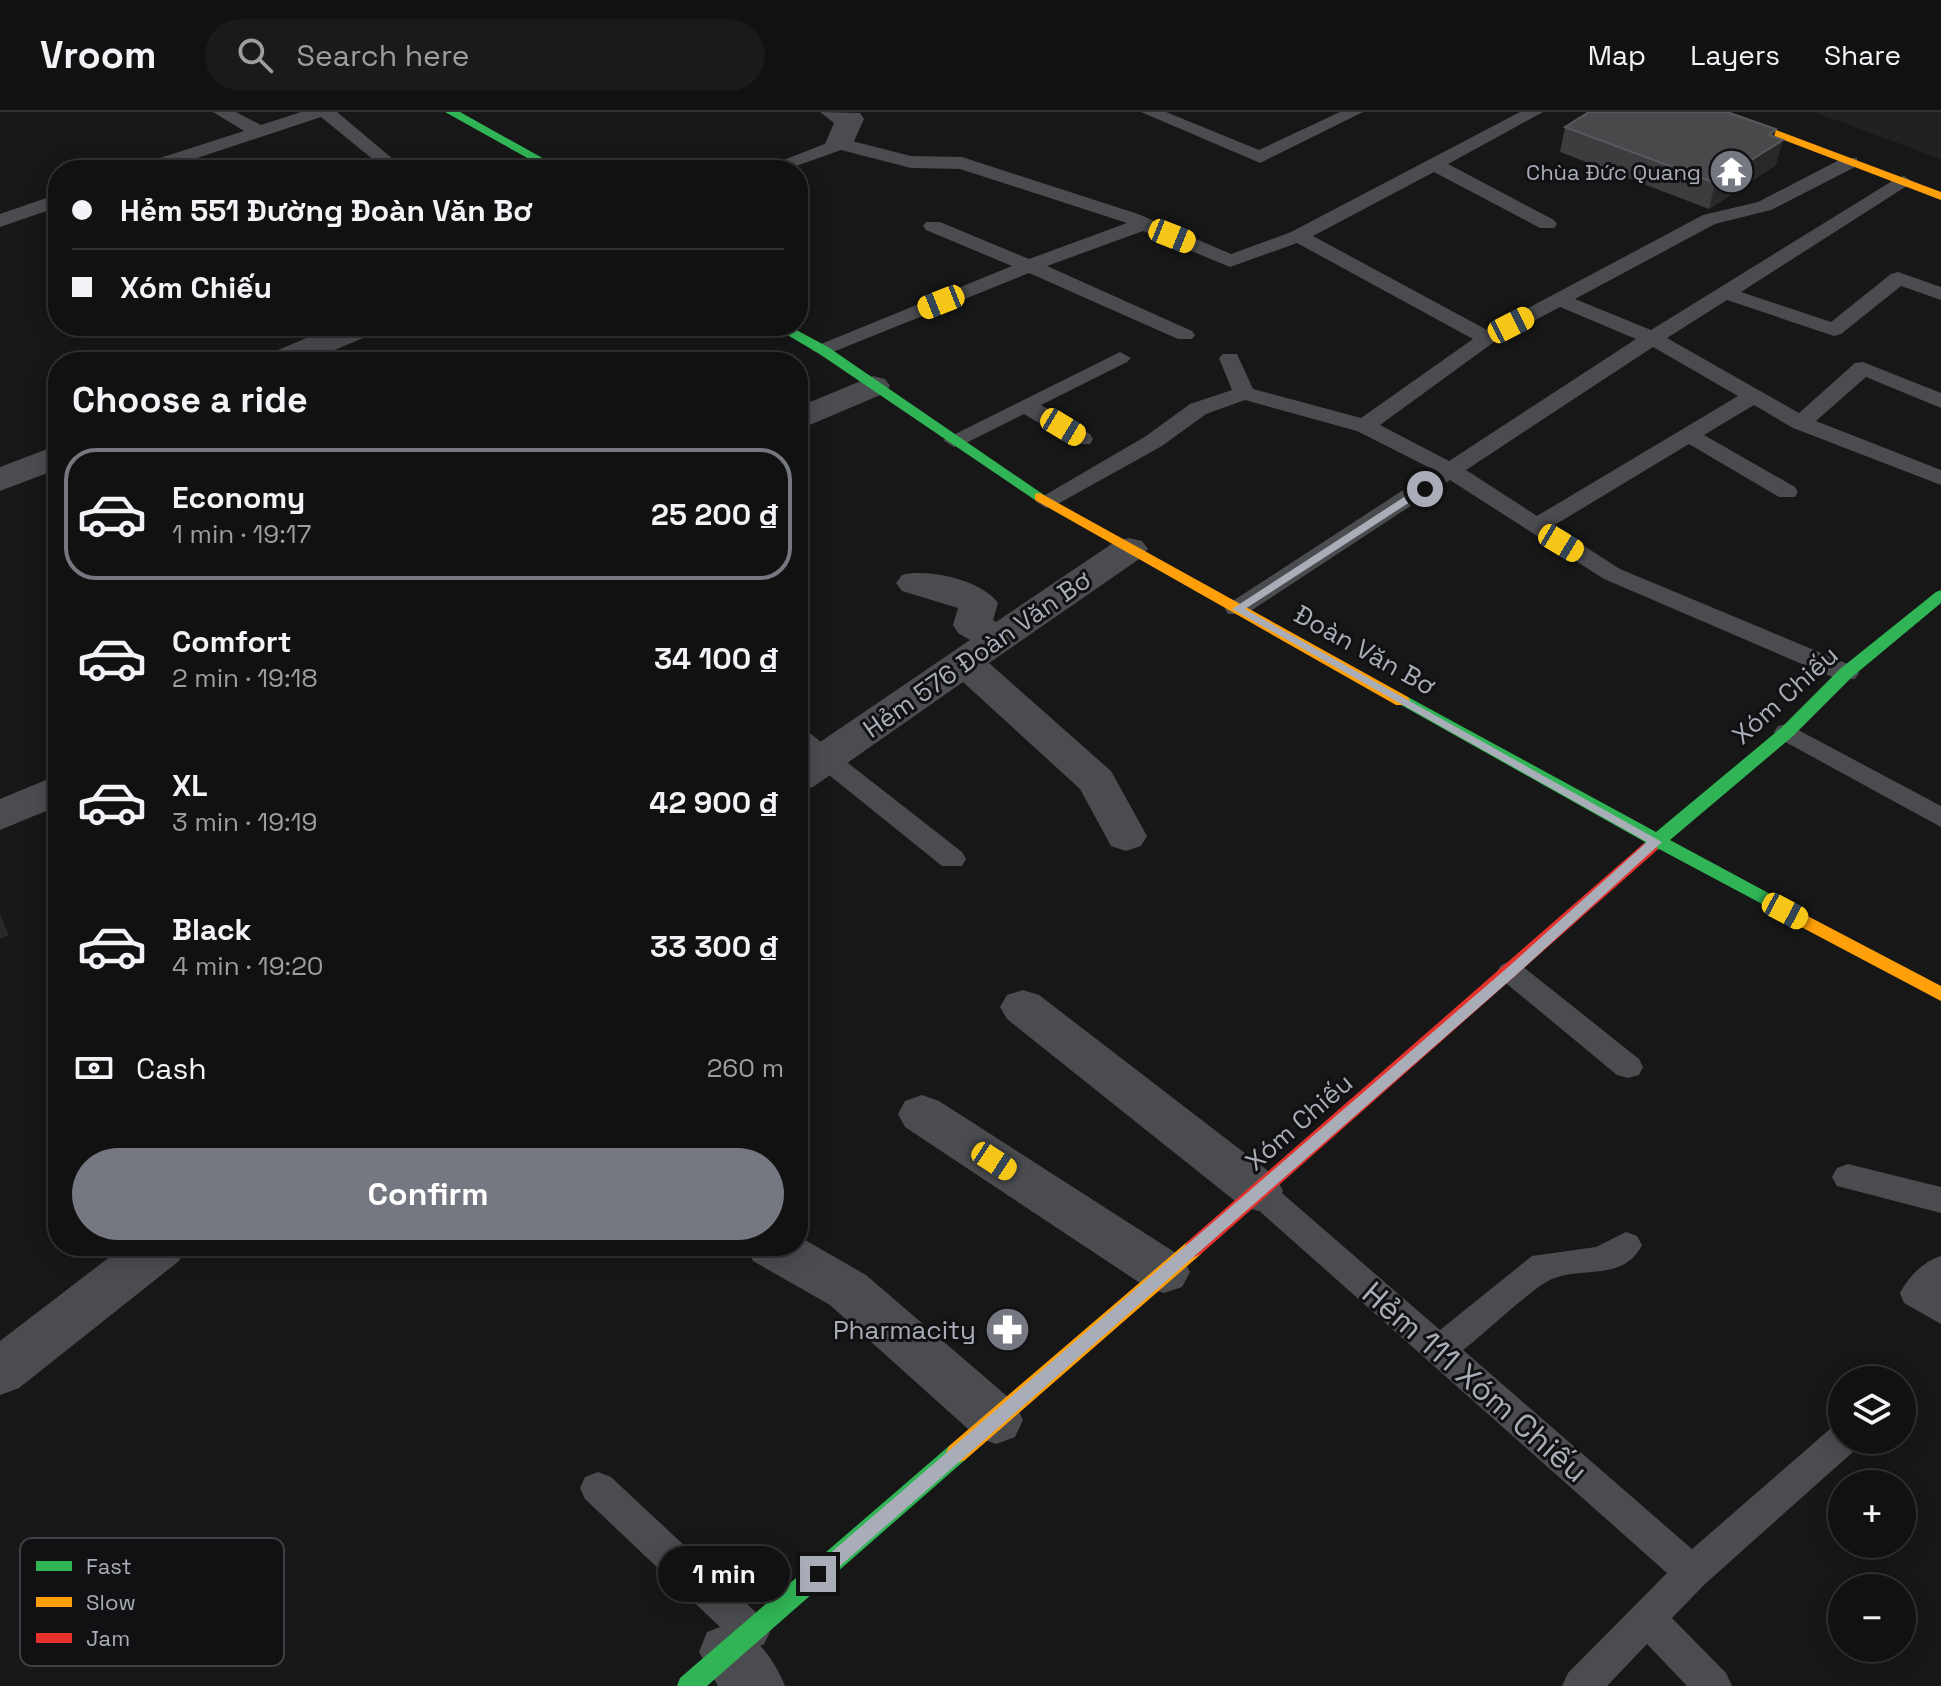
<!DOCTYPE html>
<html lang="en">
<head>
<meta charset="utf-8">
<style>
  body { margin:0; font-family:"Space Grotesk",sans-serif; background:#1a1a1a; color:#f1f3f6; height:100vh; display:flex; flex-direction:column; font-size:30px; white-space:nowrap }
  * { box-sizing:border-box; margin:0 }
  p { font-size:26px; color:#9c9d9f }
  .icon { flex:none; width:44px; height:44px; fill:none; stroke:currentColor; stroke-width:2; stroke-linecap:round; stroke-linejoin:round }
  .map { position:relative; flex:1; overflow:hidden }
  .sheet { position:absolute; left:48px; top:240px; width:760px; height:904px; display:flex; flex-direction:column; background:#111; border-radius:32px; box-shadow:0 4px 20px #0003,0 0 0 2px #303131 }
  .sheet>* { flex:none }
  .guide { position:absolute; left:48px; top:48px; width:760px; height:176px; border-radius:32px; box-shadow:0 4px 20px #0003,0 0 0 2px #303131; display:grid; align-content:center; height:176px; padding:0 24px; background:#111 }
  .fabs { position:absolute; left:1828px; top:1254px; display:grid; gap:16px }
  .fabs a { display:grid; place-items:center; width:88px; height:88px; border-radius:50%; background:#111; box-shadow:0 4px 20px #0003,0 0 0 2px #303131; font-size:40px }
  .end { position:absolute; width:36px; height:36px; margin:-18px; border:10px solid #a8adb8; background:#111; box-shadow:0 0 0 4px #111 }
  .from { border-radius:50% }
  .bubble { position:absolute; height:56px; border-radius:28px; background:#111; box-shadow:0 4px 20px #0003,0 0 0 2px #303131; font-size:26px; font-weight:700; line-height:56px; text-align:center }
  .car { position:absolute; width:24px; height:48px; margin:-24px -12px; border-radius:10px; box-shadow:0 0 6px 2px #0007; background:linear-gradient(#f5c518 24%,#345 0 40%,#f5c518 0 76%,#345 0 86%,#f5c518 0) }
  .guide b { display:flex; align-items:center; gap:28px; height:76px; font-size:30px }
  .guide b+b { border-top:2px solid #303131 }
  .guide i { width:20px; height:20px; background:#f1f3f6 }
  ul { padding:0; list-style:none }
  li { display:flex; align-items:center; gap:24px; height:132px; margin:0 16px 12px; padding:0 8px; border:4px solid transparent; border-radius:32px }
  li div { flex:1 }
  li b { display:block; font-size:30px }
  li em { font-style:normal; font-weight:700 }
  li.active { border-color:#757880 }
  li>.icon { width:72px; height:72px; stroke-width:1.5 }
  h2 { padding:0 24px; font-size:36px; line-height:96px }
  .pay { display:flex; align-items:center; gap:20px; height:88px; padding:0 24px; font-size:30px }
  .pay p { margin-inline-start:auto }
  .action { display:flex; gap:16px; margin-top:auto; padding:16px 24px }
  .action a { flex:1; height:92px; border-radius:48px; background:#757880; color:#fff; font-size:32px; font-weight:700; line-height:92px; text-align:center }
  header { display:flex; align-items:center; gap:48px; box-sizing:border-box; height:112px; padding:0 40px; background:#111; border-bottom:2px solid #303131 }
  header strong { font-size:38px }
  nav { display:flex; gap:44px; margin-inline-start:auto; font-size:28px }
  .search { width:560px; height:72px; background:#1a1a1a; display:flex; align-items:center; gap:20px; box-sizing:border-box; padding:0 28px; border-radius:44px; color:#9c9d9f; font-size:30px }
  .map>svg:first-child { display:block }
  .built { fill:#212123 }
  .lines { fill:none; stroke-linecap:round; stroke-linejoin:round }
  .lane { fill:#4b4c50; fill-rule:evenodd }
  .street { fill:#4b4c50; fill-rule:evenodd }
  .fast { fill:#30b455; fill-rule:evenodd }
  .slow { fill:#ff9f0a; fill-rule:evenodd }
  .jam { fill:#e5322d; fill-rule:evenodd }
  .wall { fill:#3d3d3f }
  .shaded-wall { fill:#29292a }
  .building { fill:#49494c; stroke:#58595d; stroke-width:2 }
  .route { fill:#a8adb8 }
  .labels { text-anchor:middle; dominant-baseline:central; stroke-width:6; stroke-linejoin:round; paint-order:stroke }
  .far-poi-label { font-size:22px; fill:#a8adb8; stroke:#111113; text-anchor:end }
  .street-label { font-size:26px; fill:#a8adb8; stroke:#111113 }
  .poi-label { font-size:26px; fill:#a8adb8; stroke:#111113; text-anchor:end }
  .near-street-label { font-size:32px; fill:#a8adb8; stroke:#111113 }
  .key { fill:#111113; stroke:#3e4045; stroke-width:2 }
  .key-label { font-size:22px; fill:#a8adb8 }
</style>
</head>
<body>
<header>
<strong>Vroom</strong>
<div class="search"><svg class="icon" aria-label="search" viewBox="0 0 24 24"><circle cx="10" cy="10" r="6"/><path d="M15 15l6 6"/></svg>Search here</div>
<nav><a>Map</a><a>Layers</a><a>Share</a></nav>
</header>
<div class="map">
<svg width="1941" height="1574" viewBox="0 0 1941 1574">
  <rect width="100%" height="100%" fill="#171717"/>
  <!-- built -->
  <polygon class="built" points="1814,0 1941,0 1941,47"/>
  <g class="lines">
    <!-- lane -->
    <g class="lane">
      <polygon points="213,0 236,0 261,13 301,0 337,0 406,58 386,58 321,5 161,58 133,58 135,54 244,19"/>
      <polygon points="1141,0 1166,0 1259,38 1340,0 1363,0 1260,51"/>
      <path d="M1520 0H1543L1448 52 1554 108 1557 112 1554 116H1540L1434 60 1313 124 1487 218 1703 103 1758 90 1843 46H1857V54L1771 98 1715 112 1575 187 1651 218 1897 66 1904 64 1913 70 1741 180 1831 210 1891 162 1898 160 1941 175V188L1901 174 1841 222 1834 224 1727 188 1667 226 1799 301 1855 251 1863 250 1941 281V296L1866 265 1816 309 1941 358V373L1793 316 1754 293 1704 323 1795 375 1798 380 1795 385H1779L1689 332 1553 414 1620 457 1855 555 1859 561 1855 567H1837L1604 467 1450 368 1246 502H1228L1225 497 1228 492 1434 358 1357 319 1245 288 1206 302 1162 334 1054 394 1046 396 1035 389 1146 324 1190 292 1232 278 1219 246 1223 242H1237L1253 277 1361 306 1473 227 1297 131 1230 155 1143 119 1047 154 1192 219 1195 223 1192 227H1178L1029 161 823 244 812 238 816 234 1012 154 926 118 923 114 926 110H940L1029 147 1127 111 960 57 911 56 841 38 785 58H758L840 26 911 44 962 45 1138 102 1231 142 1291 120ZM1560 195 1636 227 1449 349 1380 313 1494 230ZM1653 235 1738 284 1537 404 1466 358Z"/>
      <polygon points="58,82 58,95 0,115 0,102"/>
      <polygon points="1120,240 1131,246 1127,250 1041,293 1090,322 1093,327 1090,332 1074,332 1024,302 962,333 954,335 943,328"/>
      <polygon points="1787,612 1941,694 1941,715 1778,626 1774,620 1778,614"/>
      <polygon points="798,616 807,619 962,740 966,747 962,754 942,754 798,638"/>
      <polygon points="1511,849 1521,853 1639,947 1643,955 1639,963 1628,966 1617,963 1501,867 1497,860 1501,853"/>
      <polygon points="1848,1052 1941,1075 1941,1101 1837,1074 1832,1065 1837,1056"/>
      <path d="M1258 1066 1269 1070 1440 1218 1532 1144 1596 1135 1626 1120 1637 1124 1642 1133C1623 1170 1583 1154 1552 1167 1534 1174 1482 1224 1463 1238L1692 1437 1830 1317 1842 1313V1328H1859L1854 1339 1705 1472 1672 1506 1726 1561 1732 1574H1687L1647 1532 1607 1574H1562L1568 1561 1667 1461 1247 1088 1242 1079 1247 1070Z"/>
      <path d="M1941 1144V1212L1904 1191 1900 1181C1908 1165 1924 1149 1941 1144Z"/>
      <polygon points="598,1360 611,1365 764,1508 770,1520 764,1532 751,1538 738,1532 585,1387 580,1376 585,1365"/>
    </g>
    <!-- street -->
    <g class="street">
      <polygon points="820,0 860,1 864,7 850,38 830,38 825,32 834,11"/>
      <polygon points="335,214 379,214 375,221 306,250 261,250 266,243"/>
      <polygon points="873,264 885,267 890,274 885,281 798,318 798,295"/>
      <polygon points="58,333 58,357 0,379 0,355"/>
      <path d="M1129 426 1142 429 1148 437 1142 445 989 551 1111 659 1147 724 1141 734 1126 739 1111 734 1080 677 963 570 813 675 798 679V645L970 528 958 521 953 513 958 496 902 479 896 471 902 463C927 456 982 468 998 491L993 508 996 510 1116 429Z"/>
      <polygon points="58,663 58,694 0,718 0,687"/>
      <polygon points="1023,878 1039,883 1276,1065 1283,1079 1276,1093 1258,1099 1240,1093 1007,907 1000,895 1007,883"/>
      <polygon points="922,983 939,989 1182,1145 1190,1160 1182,1175 1164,1181 1146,1175 905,1015 898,1002 905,989"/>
      <polygon points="798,1124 866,1163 1015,1291 1023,1308 1015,1325 996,1332 977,1325 830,1193 753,1149 746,1134 798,1134"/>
      <polygon points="124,1134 186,1134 179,1149 19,1276 0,1283 0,1229"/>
      <path d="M728 1512C757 1523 773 1546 785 1574H718L699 1540 707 1520Z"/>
    </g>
    <!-- fast -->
    <g class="fast">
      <polygon points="445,0 460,0 564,58 549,58"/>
      <polygon points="772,214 789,214 828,235 1047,385 1045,388 1035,388 818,241"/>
      <polygon points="1941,478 1941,491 1852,565 1793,624 1670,728 1785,790 1788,795 1779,801 1659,737 1649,742 1643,740 1640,736 1645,730 1394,589 1396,585 1408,585 1656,720 1781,616 1840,557 1936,480"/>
      <polygon points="957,1331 965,1334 968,1341 965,1348 707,1574 677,1574 680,1566 949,1334"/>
    </g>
    <!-- slow -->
    <g class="slow">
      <polygon points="1711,0 1728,0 1941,80 1941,88"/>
      <polygon points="1040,381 1408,585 1410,589 1408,593 1396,593 1035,388 1035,382"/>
      <polygon points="1779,789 1941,874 1941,889 1773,800 1770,795"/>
      <polygon points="1194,1127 1201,1130 1204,1136 1201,1142 965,1348 957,1351 949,1348 946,1341 949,1334 1187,1130"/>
    </g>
    <!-- jam -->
    <polygon class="jam" points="1649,730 1658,736 1655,740 1201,1142 1194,1145 1187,1142 1184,1136 1187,1130 1643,732"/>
  </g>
  <!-- wall -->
  <polygon class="wall" points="1565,15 1774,25 1776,53 1709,97 1560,40"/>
  <!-- shaded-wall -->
  <g class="shaded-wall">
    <polygon points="1776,17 1772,35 1783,28 1776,53 1709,97 1715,71 1769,23"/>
    <polygon points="0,802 9,823 0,827"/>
  </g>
  <!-- building -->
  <polygon class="building" points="1589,0 1727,0 1776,17 1769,23 1783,28 1715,71 1565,15"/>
  <!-- route -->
  <polygon class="route" points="1421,374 1430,377 1245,497 1662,730 1516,863 824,1468 812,1468 812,1457 1507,856 1647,730 1232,497"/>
  <!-- icons -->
  <defs>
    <symbol id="temple-disc" viewBox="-11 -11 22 22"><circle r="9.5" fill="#757880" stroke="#111113"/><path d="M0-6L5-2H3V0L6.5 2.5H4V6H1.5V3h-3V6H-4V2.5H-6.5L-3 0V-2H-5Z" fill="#fff"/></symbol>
    <symbol id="pharmacy-disc" viewBox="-11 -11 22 22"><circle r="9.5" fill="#757880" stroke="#111113"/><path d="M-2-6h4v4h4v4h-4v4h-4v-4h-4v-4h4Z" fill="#fff"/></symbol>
  </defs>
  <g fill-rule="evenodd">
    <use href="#temple-disc" x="1706" y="34" width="51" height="51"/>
    <use href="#pharmacy-disc" x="982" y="1192" width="51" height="51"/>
  </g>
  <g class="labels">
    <!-- far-poi labels -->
    <g class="far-poi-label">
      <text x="1701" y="60">Chùa Đức Quang</text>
    </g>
    <!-- street labels -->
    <g class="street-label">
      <text transform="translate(1365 538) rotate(29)">Đoàn Văn Bơ</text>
      <text transform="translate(977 542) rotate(-35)">Hẻm 576 Đoàn Văn Bơ</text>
      <text transform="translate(1785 583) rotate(-42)">Xóm Chiếu</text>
      <text transform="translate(1299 1010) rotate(-41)">Xóm Chiếu</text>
    </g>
    <!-- poi labels -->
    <g class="poi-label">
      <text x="976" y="1218">Pharmacity</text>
    </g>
    <!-- near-street labels -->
    <g class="near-street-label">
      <text transform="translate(1475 1270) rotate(41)">Hẻm 111 Xóm Chiếu</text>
    </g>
  </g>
  <!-- legend -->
  <rect x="20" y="1426" width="264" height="128" rx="12" class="key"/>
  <rect x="36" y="1449" width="36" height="10" fill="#30b455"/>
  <rect x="36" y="1485" width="36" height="10" fill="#ff9f0a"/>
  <rect x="36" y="1521" width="36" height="10" fill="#e5322d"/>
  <g class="key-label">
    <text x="86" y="1462">Fast</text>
    <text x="86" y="1498">Slow</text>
    <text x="86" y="1534">Jam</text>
  </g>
</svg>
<div class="fabs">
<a><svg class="icon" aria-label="layers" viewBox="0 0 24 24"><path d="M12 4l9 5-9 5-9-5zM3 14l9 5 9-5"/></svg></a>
<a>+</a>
<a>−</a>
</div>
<i class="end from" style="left:1425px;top:377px"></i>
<i class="end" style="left:818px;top:1462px"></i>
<div class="bubble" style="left:658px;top:1434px;width:132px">1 min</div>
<i class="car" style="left:1172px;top:124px;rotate:112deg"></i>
<i class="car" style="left:941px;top:190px;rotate:248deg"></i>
<i class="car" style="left:1511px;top:213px;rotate:63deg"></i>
<i class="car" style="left:1063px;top:315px;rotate:121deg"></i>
<i class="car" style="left:1561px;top:431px;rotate:121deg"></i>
<i class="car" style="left:1785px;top:799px;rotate:118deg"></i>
<i class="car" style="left:994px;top:1049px;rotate:123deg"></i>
<div class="guide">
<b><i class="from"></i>Hẻm 551 Đường Đoàn Văn Bơ</b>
<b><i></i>Xóm Chiếu</b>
</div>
<section class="sheet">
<h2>Choose a ride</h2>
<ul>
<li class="active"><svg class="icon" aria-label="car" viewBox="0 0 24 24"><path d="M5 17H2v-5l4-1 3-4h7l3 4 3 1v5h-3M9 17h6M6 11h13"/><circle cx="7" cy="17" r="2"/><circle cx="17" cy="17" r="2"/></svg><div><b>Economy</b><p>1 min · 19:17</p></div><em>25 200 ₫</em></li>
<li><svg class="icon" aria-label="car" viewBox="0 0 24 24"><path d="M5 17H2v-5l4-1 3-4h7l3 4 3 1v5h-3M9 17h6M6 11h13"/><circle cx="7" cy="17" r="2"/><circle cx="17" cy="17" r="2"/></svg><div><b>Comfort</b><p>2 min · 19:18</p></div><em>34 100 ₫</em></li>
<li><svg class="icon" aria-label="car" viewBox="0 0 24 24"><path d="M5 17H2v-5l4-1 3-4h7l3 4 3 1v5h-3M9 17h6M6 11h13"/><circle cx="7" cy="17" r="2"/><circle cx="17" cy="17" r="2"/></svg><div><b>XL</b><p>3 min · 19:19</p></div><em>42 900 ₫</em></li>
<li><svg class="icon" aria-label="car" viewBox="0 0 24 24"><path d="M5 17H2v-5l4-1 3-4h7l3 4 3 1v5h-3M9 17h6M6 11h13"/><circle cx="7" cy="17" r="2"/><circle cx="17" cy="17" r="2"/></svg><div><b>Black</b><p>4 min · 19:20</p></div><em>33 300 ₫</em></li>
</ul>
<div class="pay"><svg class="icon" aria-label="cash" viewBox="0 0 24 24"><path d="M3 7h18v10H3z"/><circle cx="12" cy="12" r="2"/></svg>Cash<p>260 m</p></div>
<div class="action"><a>Confirm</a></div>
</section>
</div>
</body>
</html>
